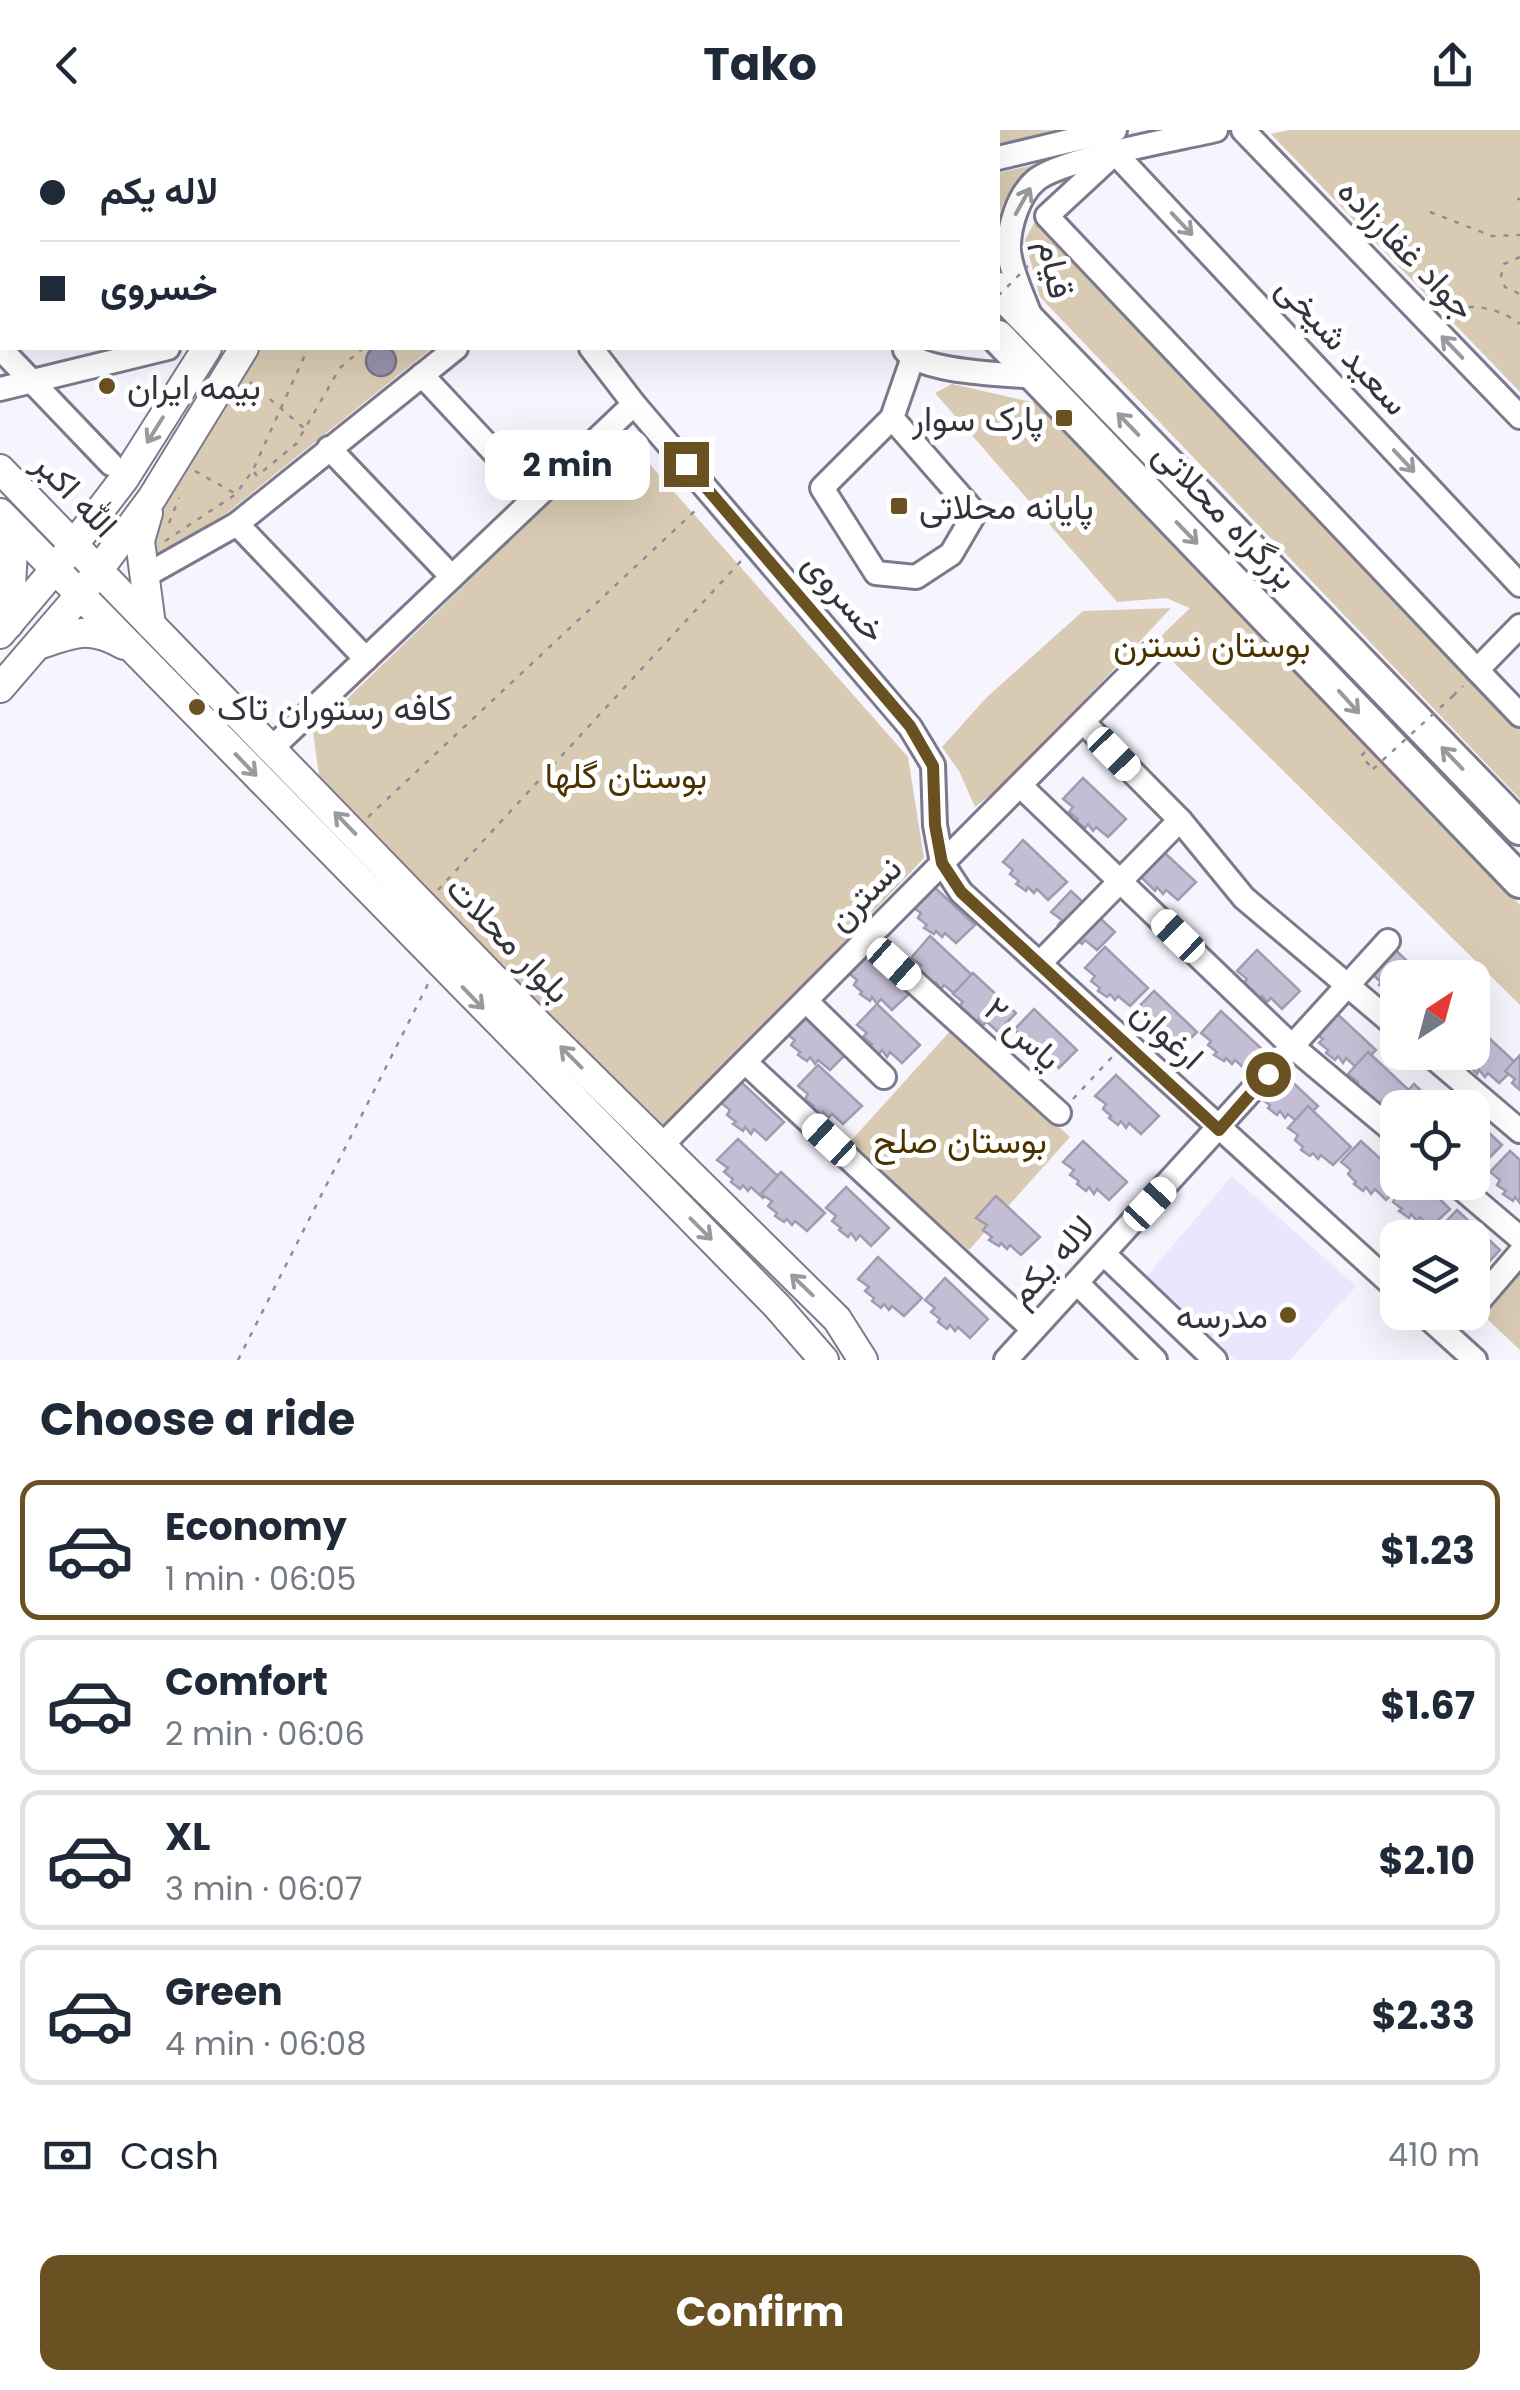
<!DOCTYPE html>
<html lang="en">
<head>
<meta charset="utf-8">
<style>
  body { margin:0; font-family:Poppins,Vazirmatn,sans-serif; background:#f2f2f3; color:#1f2937; height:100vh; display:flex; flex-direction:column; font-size:38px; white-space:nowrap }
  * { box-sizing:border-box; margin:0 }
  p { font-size:32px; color:#747a83 }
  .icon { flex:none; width:55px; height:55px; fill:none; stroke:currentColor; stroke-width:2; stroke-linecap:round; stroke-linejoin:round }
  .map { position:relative; height:1230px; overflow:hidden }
  .side { display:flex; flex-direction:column; background:#fff; flex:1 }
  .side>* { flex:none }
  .hud { position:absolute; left:0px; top:0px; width:1000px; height:220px; box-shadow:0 10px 40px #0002; display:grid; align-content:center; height:220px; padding:0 40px; background:#fff }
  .needle { width:65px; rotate:36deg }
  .fabs { position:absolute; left:1380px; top:830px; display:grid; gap:20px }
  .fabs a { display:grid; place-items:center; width:110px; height:110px; border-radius:20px; background:#fff; box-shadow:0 10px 40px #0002; font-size:50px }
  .end { position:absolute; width:45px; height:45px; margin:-22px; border:12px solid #6a5122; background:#fff; box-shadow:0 0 0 5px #fff }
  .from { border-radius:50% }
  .bubble { position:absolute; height:70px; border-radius:20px; background:#fff; box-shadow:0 10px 40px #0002; font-size:32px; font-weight:700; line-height:70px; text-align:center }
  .car { position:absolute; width:30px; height:60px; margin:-30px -15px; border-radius:12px; box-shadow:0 0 8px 2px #0007; background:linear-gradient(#fff 24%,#345 0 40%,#fff 0 76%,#345 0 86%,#fff 0) }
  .hud b { display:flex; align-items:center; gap:35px; height:95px; font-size:38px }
  .hud b+b { border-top:2px solid #e0e1e3 }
  .hud i { width:25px; height:25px; background:#1f2937 }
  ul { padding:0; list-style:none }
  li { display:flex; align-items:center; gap:30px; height:140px; margin:0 20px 15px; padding:0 20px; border:5px solid #e0e1e3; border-radius:20px }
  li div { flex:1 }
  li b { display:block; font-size:38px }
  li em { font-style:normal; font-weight:700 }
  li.current { border-color:#6a5122 }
  li>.icon { width:90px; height:90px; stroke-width:1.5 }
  h2 { padding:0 40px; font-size:45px; line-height:120px }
  .pay { display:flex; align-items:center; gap:25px; height:110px; padding:0 40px; font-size:38px }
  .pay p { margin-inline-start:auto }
  .button { display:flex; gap:20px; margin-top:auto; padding:20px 40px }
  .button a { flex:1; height:115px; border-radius:20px; background:#6a5122; color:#fff; font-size:40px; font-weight:700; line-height:115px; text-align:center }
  header { display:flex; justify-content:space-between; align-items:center; height:130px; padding:0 40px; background:#fff; font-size:45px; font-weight:700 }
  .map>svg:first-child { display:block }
  .built { fill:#ebe5fe }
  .green { fill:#d9cbb3 }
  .water { fill:#9892ad; stroke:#7a768b; stroke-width:2.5 }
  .building { fill:#c3bed4; stroke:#9f9bb0; stroke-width:2.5 }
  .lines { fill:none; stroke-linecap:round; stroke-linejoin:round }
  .minor-casing { stroke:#7d798d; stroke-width:28 }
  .major-casing { stroke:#7d798d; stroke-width:32 }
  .highway-casing { stroke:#7d798d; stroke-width:38 }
  .path { stroke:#8f8d96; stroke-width:2.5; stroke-dasharray:5 8; stroke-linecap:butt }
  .minor { stroke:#fff; stroke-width:22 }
  .major { stroke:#fff; stroke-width:28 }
  .highway { stroke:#fff; stroke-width:32 }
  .path-bridge { stroke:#8f8d96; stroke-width:2.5; stroke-dasharray:5 8; stroke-linecap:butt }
  .oneway { stroke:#9a999e }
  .route { stroke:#6a5122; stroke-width:12 }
  .poi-dot { fill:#6a5122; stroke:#fff; stroke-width:4 }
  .labels { text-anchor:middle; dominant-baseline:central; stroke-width:10; stroke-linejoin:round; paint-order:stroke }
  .street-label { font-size:35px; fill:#35333c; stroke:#fff }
  .poi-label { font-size:35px; fill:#35333c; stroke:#fff; text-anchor:start }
  .park-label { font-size:35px; fill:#4b3300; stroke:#fff }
</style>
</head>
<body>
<header><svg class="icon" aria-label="back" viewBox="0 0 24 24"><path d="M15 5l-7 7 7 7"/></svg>Tako<svg class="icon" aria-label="share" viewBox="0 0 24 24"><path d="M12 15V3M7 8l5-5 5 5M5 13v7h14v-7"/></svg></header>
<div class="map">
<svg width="1520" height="1230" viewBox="0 0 1520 1230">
  <rect width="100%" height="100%" fill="#f6f4fd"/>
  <!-- built -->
  <polygon class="built" points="1232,1046 1356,1156 1290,1230 1235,1230 1146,1147"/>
  <!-- green -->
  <g class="green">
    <polygon points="875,0 1053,0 998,15 998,2"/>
    <polygon points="1289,0 1520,0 1520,262 1271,4"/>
    <path d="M1046 32C1021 45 1005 61 998 89V43Z"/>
    <polygon points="1045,72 1520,570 1520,669 1040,167 1025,110"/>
    <polygon points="256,218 432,218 227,383 153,427 164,368"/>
    <polygon points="952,254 1036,273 1520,775 1520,875 1154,513 1190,478 1166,468 1117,472 935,263"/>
    <polygon points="609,315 638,321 908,627 924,728 664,1002 320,652 313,602"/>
    <polygon points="1171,478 1012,648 975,677 959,641 942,617 986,568 1083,481"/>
    <polygon points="951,900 1070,1007 969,1120 849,1013"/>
    <polygon points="1520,1142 1520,1220 1484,1186"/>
  </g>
  <!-- water -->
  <circle class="water" cx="381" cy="231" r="15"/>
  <!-- building -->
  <g class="building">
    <polygon points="1083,648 1126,689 1108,707 1096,697 1093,701 1088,694 1085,698 1076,691 1078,689 1069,682 1073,677 1063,669"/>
    <polygon points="1023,710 1067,752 1048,770 1037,759 1034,763 1028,757 1026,761 1016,754 1019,751 1010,744 1013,740 1003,732"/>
    <polygon points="1152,711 1196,752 1178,770 1166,760 1163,764 1157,757 1155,761 1139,745"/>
    <polygon points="931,754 975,795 956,813 945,803 942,807 936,801 934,804 924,798 927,795 918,788 921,783 911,776"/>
    <polygon points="1071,761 1115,802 1097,820 1085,810 1082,814 1058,795 1062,790 1051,782"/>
    <polygon points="930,806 974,847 956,865 944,855 941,859 936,853 933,857 924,850 926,847 917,840 921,835 911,828"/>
    <polygon points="1386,811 1425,848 1398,848 1396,864 1391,858 1389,862 1379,855 1381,852 1373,845"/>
    <polygon points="1105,817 1148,858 1130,876 1118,866 1115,870 1110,864 1107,867 1098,861 1100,858 1091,851 1095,846 1085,838"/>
    <polygon points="1257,820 1300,861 1282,879 1271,868 1267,872 1262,866 1259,870 1250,863 1252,860 1244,853 1247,849 1237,841"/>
    <polygon points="867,821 911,862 892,880 881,869 877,874 872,867 870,871 860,864 862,862 854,855 857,850 847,842"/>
    <polygon points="973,843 1016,883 998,902 986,891 983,896 978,889 975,893 966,886 968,883 959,876 963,872 953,864"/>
    <polygon points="1154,861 1197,902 1179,920 1167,909 1164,914 1159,907 1156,911 1147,904 1149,902 1140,895 1144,890 1134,882"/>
    <polygon points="877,874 920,915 902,933 890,922 887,927 882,920 879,924 870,917 872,914 863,907 867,903 857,895"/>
    <polygon points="1034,879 1077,920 1059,938 1047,927 1044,932 1039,925 1036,929 1027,922 1029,919 1020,913 1024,908 1014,900"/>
    <polygon points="1333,880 1376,920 1358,939 1346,928 1343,933 1338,926 1335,930 1326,923 1328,920 1319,913 1323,909 1312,901"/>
    <polygon points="804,881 848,922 830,940 818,930 815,934 810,927 807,931 798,925 800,922 791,915 795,910 784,902"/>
    <polygon points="1221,881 1265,922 1246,940 1235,930 1232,934 1226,928 1224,931 1214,925 1217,922 1208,915 1211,911 1201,903"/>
    <polygon points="1474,894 1518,935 1499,953 1488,943 1485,947 1479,940 1477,944 1461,928 1463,922 1472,922"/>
    <polygon points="1368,922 1412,963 1393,982 1382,971 1379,975 1373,969 1371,973 1355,956 1358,952 1348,944"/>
    <polygon points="1520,925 1520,960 1512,953 1515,949 1505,941"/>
    <polygon points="818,935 862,976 843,994 832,984 828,988 823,982 821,985 811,979 814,976 805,969 808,964 798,956"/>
    <polygon points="1274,935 1318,976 1300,994 1288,984 1285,988 1280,981 1277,985 1268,978 1270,975 1261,969 1265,964 1254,956"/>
    <polygon points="1116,945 1159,986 1141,1004 1129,993 1126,998 1121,991 1118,995 1109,988 1111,986 1103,979 1106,974 1095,966"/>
    <polygon points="740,951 784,992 766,1010 754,999 751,1004 745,997 743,1001 733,994 736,992 727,985 730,980 720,972"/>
    <polygon points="1414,954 1439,978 1398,979 1394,976"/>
    <polygon points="1308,976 1351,1017 1333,1035 1321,1025 1318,1029 1313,1023 1310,1026 1301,1020 1303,1017 1295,1010 1298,1005 1288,998"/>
    <polygon points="1472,987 1502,1015 1484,1033 1472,1023"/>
    <polygon points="738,1009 781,1049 763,1068 751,1057 748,1061 743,1055 740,1059 731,1052 733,1049 724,1042 728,1038 717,1030"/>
    <polygon points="1083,1011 1127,1052 1109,1070 1097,1059 1094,1064 1089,1057 1086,1061 1077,1054 1079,1051 1070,1045 1074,1040 1063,1032"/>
    <polygon points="1361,1011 1398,1045 1398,1052 1404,1052 1386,1070 1375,1059 1371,1064 1366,1057 1363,1061 1354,1054 1356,1052 1348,1044 1351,1040 1341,1032"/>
    <polygon points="1510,1021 1520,1030 1520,1073 1515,1067 1513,1071 1503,1064 1506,1061 1497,1055 1500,1050 1490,1042"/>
    <polygon points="781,1042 825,1083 807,1101 795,1091 792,1095 787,1089 784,1092 775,1086 777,1083 768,1076 772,1071 761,1064"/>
    <polygon points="1398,1047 1398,1052 1422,1052 1450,1079 1431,1097 1420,1087 1417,1091 1411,1084 1409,1088 1399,1081 1402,1079 1393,1072 1396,1067 1386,1059"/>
    <polygon points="846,1057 889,1098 871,1116 860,1105 856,1110 851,1103 848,1107 839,1100 841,1098 832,1091 836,1086 826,1078"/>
    <polygon points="996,1066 1040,1107 1021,1125 1010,1115 1007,1119 1001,1113 999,1116 989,1110 992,1107 983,1100 987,1095 976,1088"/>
    <polygon points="1457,1080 1500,1120 1482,1139 1472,1130 1472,1108 1445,1108 1437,1101"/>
    <polygon points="878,1127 922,1168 904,1186 892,1176 889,1180 884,1174 881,1178 872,1171 874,1168 865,1161 869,1157 858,1149"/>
    <polygon points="945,1148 988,1189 970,1208 958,1197 955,1201 950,1195 947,1199 938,1192 940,1189 931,1182 935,1178 925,1170"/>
  </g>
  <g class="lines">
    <defs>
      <g id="minor">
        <polyline points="165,0 168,2"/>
        <polyline points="1243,0 1520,287"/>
        <polyline points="0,7 2,5"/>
        <polyline points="0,23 2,26"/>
        <polyline points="1115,23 1047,86 1477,540 1520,496"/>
        <polyline points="1115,23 1520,455"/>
        <polyline points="998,28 1115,0"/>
        <polyline points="0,50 2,47"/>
        <path d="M1031 188C1024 168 1011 143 1009 121 1008 98 1018 65 1036 50 1062 29 1178 9 1216 0"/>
        <polyline points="0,218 111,334"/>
        <polyline points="591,218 634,274 910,597 933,635 935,695 942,733 961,762 1398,1160"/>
        <path d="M905 220C921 243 1007 244 1036 247"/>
        <polyline points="422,245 536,367"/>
        <polyline points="0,259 168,218"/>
        <polyline points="892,288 975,383 951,424 916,447 876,443 822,358 892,288 912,230"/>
        <polyline points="329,318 452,447"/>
        <polyline points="237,394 366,529"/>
        <polyline points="143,447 237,394 456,218"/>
        <polyline points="1477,540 1520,585"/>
        <polyline points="1092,601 1180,690 1244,768 1398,898"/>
        <polyline points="272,618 634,274"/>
        <polyline points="1029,664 1293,917 1398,1005"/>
        <polyline points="867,809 1059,983"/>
        <polyline points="1040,833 1180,690"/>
        <polyline points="806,871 884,947"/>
        <polyline points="1427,922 1520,1001"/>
        <polyline points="745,932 1026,1193"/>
        <polyline points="669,1008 1150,524"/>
        <polyline points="1454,1052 1520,1108"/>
        <polyline points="1104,1124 1215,1230"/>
        <polyline points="1077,1153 1155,1230"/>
        <polyline points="1472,1179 1520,1123"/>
        <polyline points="1422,1182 1475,1230"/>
        <polyline points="1006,1230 1388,811"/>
      </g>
      <g id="major">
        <polyline points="346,2 348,0"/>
        <polyline points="390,2 392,0"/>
        <polyline points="0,339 538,894 837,1189 863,1230"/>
        <polyline points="0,383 777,1176 824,1230"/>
        <polyline points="148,383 140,411 151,495"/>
        <polyline points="1,387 13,419 9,494"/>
        <polyline points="0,504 55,439 124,349 207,218"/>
        <path d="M38 515C75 503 88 495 124 515"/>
        <polyline points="0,558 80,465 152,368 244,218"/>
      </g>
      <g id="highway">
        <polyline points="797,0 799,2"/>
        <polyline points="842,0 844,2"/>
        <polyline points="998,159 1520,698"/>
        <polyline points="998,207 1520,751"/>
      </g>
    </defs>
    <!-- minor casing -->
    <use href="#minor" class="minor-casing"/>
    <!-- major casing -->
    <use href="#major" class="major-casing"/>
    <!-- highway casing -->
    <use href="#highway" class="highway-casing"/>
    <!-- path -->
    <g class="path">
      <polyline points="1517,69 1520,69"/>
      <polyline points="1430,82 1492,106 1520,105"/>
      <polyline points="1520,127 1504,134 1501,146 1505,157 1520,164"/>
      <path d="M1443 180C1470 174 1497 176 1520 194"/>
      <polyline points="964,218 969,218"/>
      <polyline points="250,252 305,299"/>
      <polyline points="195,341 236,364"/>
      <polyline points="254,342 257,346 296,314 340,238 363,218"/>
      <polyline points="169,393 179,368"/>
      <polyline points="165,411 236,364 253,340 308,218"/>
      <polyline points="1453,566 1463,556"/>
      <polyline points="1365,622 1361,626 1373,639"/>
      <polyline points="368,687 698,378"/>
      <polyline points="438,760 741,431"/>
      <polyline points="1073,969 1112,927"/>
      <polyline points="238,1230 429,852"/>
    </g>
    <!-- minor -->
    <use href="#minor" class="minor"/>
    <!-- major -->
    <use href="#major" class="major"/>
    <!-- highway -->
    <use href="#highway" class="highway"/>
    <!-- path-bridge -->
    <g class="path-bridge">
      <polyline points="998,166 1028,136"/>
      <polyline points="1373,639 1453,566"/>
    </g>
  </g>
  <!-- one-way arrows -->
  <defs><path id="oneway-shaft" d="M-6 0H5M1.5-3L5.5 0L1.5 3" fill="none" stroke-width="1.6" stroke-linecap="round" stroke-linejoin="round" transform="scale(2.5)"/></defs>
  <g class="oneway">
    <use href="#oneway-shaft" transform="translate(1023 71) rotate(-61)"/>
    <use href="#oneway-shaft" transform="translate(1182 94) rotate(47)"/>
    <use href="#oneway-shaft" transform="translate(1452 217) rotate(-134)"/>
    <use href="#oneway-shaft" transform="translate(1128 294) rotate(-134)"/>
    <use href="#oneway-shaft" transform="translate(155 300) rotate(122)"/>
    <use href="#oneway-shaft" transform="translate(1404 331) rotate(47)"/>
    <use href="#oneway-shaft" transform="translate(1187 403) rotate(46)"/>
    <use href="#oneway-shaft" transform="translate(1349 572) rotate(48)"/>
    <use href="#oneway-shaft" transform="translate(1452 628) rotate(-134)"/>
    <use href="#oneway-shaft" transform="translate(246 635) rotate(46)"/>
    <use href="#oneway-shaft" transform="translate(345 693) rotate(-134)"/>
    <use href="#oneway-shaft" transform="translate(473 868) rotate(46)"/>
    <use href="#oneway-shaft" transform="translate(571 927) rotate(-135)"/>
    <use href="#oneway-shaft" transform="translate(701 1099) rotate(45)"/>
    <use href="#oneway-shaft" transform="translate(802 1155) rotate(-136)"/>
  </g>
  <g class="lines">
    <!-- route -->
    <polyline class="route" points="686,334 910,596 933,636 935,695 942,733 961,762 1219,1000 1268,944"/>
  </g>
  <!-- markers -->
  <g class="poi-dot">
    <circle cx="107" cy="256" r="10"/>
    <rect x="1054" y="278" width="20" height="20" rx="5"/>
    <rect x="889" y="366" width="20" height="20" rx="5"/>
    <circle cx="197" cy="577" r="10"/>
    <circle cx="1288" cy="1185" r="10"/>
  </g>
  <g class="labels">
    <!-- street labels -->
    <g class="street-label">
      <text transform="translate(1407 119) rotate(46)">جواد غفارزاده</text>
      <text transform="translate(1056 139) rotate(78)">قیام</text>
      <text transform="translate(1343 215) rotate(47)">سعید شیخی</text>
      <text transform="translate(76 364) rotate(46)">الله اکبر</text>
      <text transform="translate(1226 385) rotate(46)">بزرگراه محلاتی</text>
      <text transform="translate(845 467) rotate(49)">خسروی</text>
      <text transform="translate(864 763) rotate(-45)">نسترن</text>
      <text transform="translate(509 809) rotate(46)">بلوار محلات</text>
      <text transform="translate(1023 903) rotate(42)">یاس ۲</text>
      <text transform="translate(1168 904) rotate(43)">ارغوان</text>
      <text transform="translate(1051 1130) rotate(-47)">لاله یکم</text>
    </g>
    <!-- poi labels -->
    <g class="poi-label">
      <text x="127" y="256">بیمه ایران</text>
      <text x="1044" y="288" text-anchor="end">پارک سوار</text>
      <text x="919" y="376">پایانه محلاتی</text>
      <text x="217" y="577">کافه رستوران تاک</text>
      <text x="1268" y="1185" text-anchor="end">مدرسه</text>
    </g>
    <!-- park labels -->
    <g class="park-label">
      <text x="1212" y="514">بوستان نسترن</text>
      <text x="626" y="645">بوستان گلها</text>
      <text x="960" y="1010">بوستان صلح</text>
    </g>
  </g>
</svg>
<div class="fabs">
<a><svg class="needle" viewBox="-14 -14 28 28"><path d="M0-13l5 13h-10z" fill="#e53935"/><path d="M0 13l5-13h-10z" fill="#747a83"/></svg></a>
<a><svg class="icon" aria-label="locate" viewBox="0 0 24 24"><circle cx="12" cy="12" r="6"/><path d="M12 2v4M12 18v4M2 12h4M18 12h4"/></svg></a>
<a><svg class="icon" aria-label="layers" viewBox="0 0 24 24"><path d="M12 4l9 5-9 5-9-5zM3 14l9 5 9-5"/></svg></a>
</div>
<i class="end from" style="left:1268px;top:944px"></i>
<i class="end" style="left:686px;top:334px"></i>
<div class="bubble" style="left:485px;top:300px;width:165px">2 min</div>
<i class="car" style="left:1114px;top:624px;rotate:136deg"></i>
<i class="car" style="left:1178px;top:806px;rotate:314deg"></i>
<i class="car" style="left:894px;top:834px;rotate:132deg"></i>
<i class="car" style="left:829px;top:1010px;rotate:313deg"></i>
<i class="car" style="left:1150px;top:1074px;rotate:43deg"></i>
<div class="hud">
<b><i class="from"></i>لاله یکم</b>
<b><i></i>خسروی</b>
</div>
</div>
<section class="side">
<h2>Choose a ride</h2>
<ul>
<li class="current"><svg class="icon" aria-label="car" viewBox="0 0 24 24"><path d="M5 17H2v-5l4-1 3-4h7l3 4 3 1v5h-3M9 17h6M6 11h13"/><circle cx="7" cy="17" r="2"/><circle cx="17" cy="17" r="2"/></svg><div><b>Economy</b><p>1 min · 06:05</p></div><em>$1.23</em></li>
<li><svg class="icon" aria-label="car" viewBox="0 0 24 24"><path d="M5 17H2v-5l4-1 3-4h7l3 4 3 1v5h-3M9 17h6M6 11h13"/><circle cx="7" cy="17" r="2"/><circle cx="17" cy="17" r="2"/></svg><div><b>Comfort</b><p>2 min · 06:06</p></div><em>$1.67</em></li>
<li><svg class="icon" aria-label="car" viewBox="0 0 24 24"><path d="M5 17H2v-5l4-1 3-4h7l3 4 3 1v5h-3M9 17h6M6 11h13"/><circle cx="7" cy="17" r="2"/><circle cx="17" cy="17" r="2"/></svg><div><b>XL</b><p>3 min · 06:07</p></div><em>$2.10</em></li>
<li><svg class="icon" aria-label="car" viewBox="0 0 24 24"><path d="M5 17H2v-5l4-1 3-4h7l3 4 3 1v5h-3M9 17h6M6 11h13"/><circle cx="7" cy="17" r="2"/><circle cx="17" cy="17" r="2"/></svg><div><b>Green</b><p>4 min · 06:08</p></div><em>$2.33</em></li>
</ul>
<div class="pay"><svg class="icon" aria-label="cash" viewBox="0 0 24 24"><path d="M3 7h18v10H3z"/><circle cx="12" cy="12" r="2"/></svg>Cash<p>410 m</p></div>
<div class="button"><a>Confirm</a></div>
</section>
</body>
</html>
